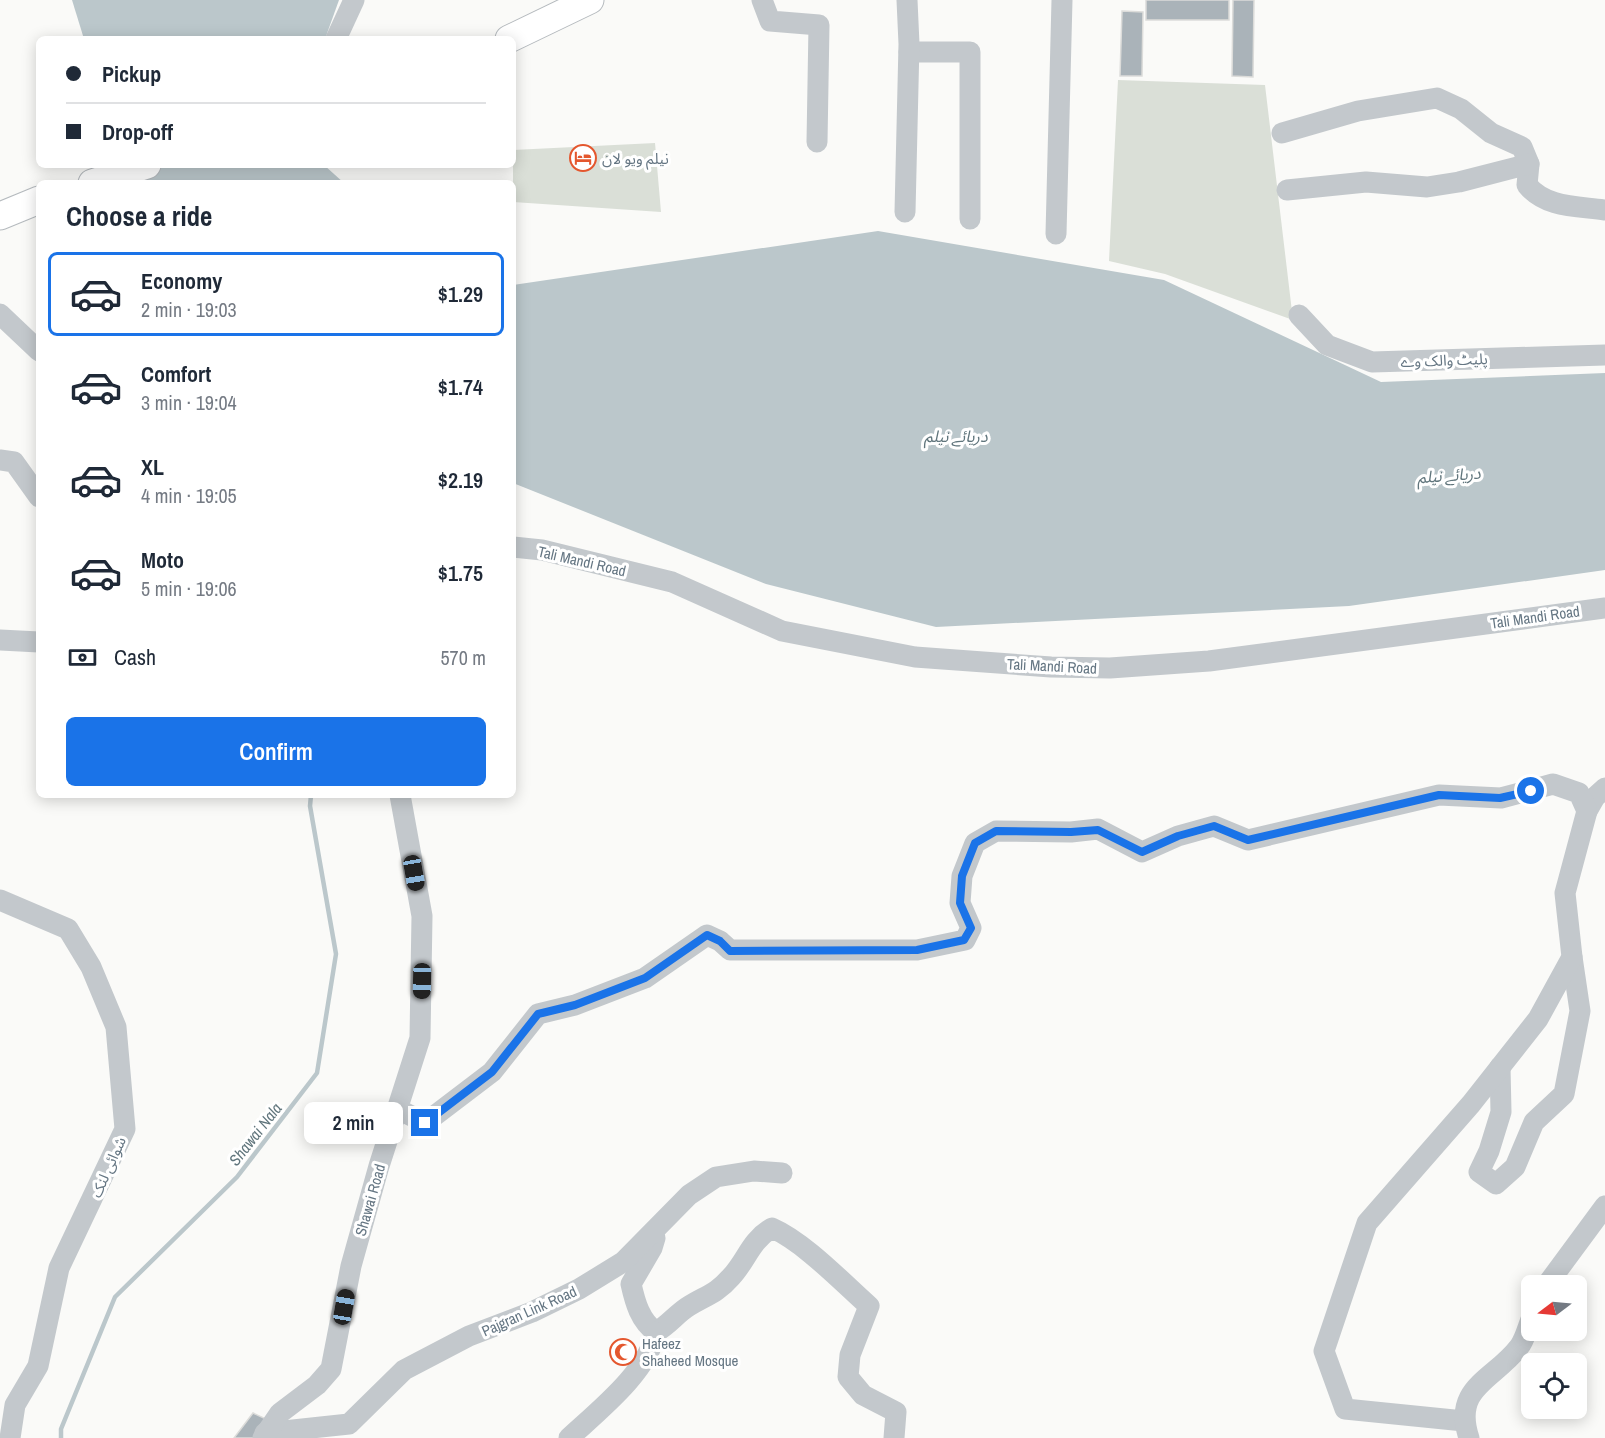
<!DOCTYPE html>
<html lang="en">
<head>
<meta charset="utf-8">
<style>
  body { margin:0; font-family:"Archivo Narrow","Noto Sans Arabic",sans-serif; background:#f6f6f7; color:#1f2937; height:100vh; display:flex; flex-direction:column; font-size:22px; white-space:nowrap }
  * { box-sizing:border-box; margin:0 }
  p { font-size:20px; color:#747a83 }
  .icon { flex:none; width:33px; height:33px; fill:none; stroke:currentColor; stroke-width:2; stroke-linecap:round; stroke-linejoin:round }
  .map { position:relative; flex:1; overflow:hidden }
  .details { position:absolute; left:36px; top:180px; width:480px; height:618px; display:flex; flex-direction:column; background:#fff; border-radius:9px; box-shadow:0 3px 15px #0003 }
  .details>* { flex:none }
  .hud { position:absolute; left:36px; top:36px; width:480px; height:132px; border-radius:9px; box-shadow:0 3px 15px #0003; display:grid; align-content:center; height:132px; padding:0 30px; background:#fff }
  .needle { width:39px; rotate:254deg }
  .controls { position:absolute; left:1521px; top:1275px; display:grid; gap:12px }
  .controls a { display:grid; place-items:center; width:66px; height:66px; border-radius:9px; background:#fff; box-shadow:0 3px 15px #0003; font-size:30px }
  .end { position:absolute; width:27px; height:27px; margin:-14px; border:8px solid #1a73e8; background:#fff; box-shadow:0 0 0 3px #fff }
  .from { border-radius:50% }
  .bubble { position:absolute; height:42px; border-radius:9px; background:#fff; box-shadow:0 3px 15px #0003; font-size:20px; font-weight:600; line-height:42px; text-align:center }
  .car { position:absolute; width:18px; height:36px; margin:-18px -9px; border-radius:8px; box-shadow:0 0 4px 2px #0007; background:linear-gradient(#222 24%,#8ab4d8 0 40%,#222 0 76%,#8ab4d8 0 86%,#222 0) }
  .hud b { display:flex; align-items:center; gap:21px; height:57px; font-size:22px }
  .hud b+b { border-top:2px solid #e0e1e3 }
  .hud i { width:15px; height:15px; background:#1f2937 }
  ul { padding:0; list-style:none }
  li { display:flex; align-items:center; gap:18px; height:84px; margin:0 12px 9px; padding:0 18px; border:3px solid transparent; border-radius:9px }
  li div { flex:1 }
  li b { display:block; font-size:22px }
  li em { font-style:normal; font-weight:600 }
  li.selected { border-color:#1a73e8 }
  li>.icon { width:54px; height:54px; stroke-width:1.5 }
  h2 { padding:0 30px; font-size:27px; line-height:72px }
  .pay { display:flex; align-items:center; gap:15px; height:66px; padding:0 30px; font-size:22px }
  .pay p { margin-inline-start:auto }
  .primary-button { display:flex; gap:12px; margin-top:auto; padding:12px 30px }
  .primary-button a { flex:1; height:69px; border-radius:9px; background:#1a73e8; color:#fff; font-size:24px; font-weight:600; line-height:69px; text-align:center }
  .map>svg:first-child { display:block }
  .green { fill:#dadfd7 }
  .water { fill:#bbc7cb }
  .lines { fill:none; stroke-linecap:round; stroke-linejoin:round }
  .stream { stroke:#bbc7cb; stroke-width:4.5 }
  .building { fill:#aab3b9; stroke:#dcdcda; stroke-width:1.5 }
  .major-casing { stroke:#b5babe; stroke-width:29 }
  .minor { stroke:#c3c8cc; stroke-width:21 }
  .major { stroke:#fff; stroke-width:27 }
  .route { stroke:#1a73e8; stroke-width:8 }
  .labels { text-anchor:middle; dominant-baseline:central; stroke-width:6; stroke-linejoin:round; paint-order:stroke }
  .poi-label { font-size:15px; fill:#657683; stroke:#fff; text-anchor:start }
  .street-label { font-size:15px; fill:#657683; stroke:#fff }
  .water-label { font-size:16px; font-style:italic; fill:#60757c; stroke:#fff }
</style>
</head>
<body>
<div class="map">
<svg width="1605" height="1438" viewBox="0 0 1605 1438">
  <rect width="100%" height="100%" fill="#fafaf8"/>
  <!-- green -->
  <g class="green">
    <polygon points="1118,80 1265,85 1293,320 1165,274 1109,261"/>
    <polygon points="655,143 661,212 513,202 513,150"/>
  </g>
  <!-- water -->
  <g class="water">
    <polygon points="72,0 339,0 325,39 84,39"/>
    <polygon points="116,165 324,165 344,183 119,183"/>
    <polygon points="878,231 1164,280 1381,382 1605,373 1605,570 1349,606 936,627 766,584 513,483 513,285"/>
  </g>
  <g class="lines">
    <!-- stream -->
    <polyline class="stream" points="61,1438 61,1429 115,1297 237,1177 317,1073 336,954 310,806 311,795"/>
  </g>
  <!-- building -->
  <g class="building">
    <rect x="1146" y="0" width="83" height="20"/>
    <polygon points="1233,0 1254,0 1253,77 1232,76"/>
    <polygon points="1122,11 1143,12 1142,76 1120,76"/>
    <polygon points="253,1413 266,1419 257,1438 234,1438"/>
  </g>
  <g class="lines">
    <defs>
      <g id="major">
        <polyline points="509,39 590,0"/>
        <polyline points="92,183 147,165"/>
        <polyline points="0,216 39,200"/>
      </g>
    </defs>
    <!-- major casing -->
    <use href="#major" class="major-casing"/>
    <!-- minor -->
    <g class="minor">
      <polyline points="762,0 770,21 819,25 817,142"/>
      <polyline points="336,39 354,0"/>
      <polyline points="909,52 970,52 970,219"/>
      <path d="M1282 133 1358 111 1437 98 1461 109 1491 133 1522 147 1529 164 1527 185C1546 208 1577 206 1605 210"/>
      <polyline points="1287,190 1366,182 1427,187 1459,182 1529,164"/>
      <polyline points="905,212 909,44 907,0"/>
      <polyline points="1056,234 1062,0"/>
      <polyline points="0,314 39,351"/>
      <polyline points="1299,315 1327,345 1372,362 1605,355"/>
      <polyline points="0,460 14,462 39,497"/>
      <polyline points="513,547 542,550 672,582 782,631 915,657 1051,667 1110,668 1209,661 1605,608"/>
      <polyline points="0,640 39,642"/>
      <polyline points="1587,811 1595,797 1605,788"/>
      <polyline points="0,900 68,929 91,967 116,1027 125,1129 59,1268 38,1366 15,1405 10,1438"/>
      <polyline points="1500,1067 1501,1112 1489,1151 1479,1172 1496,1184 1515,1167 1534,1122 1564,1094 1580,1011 1572,957"/>
      <polyline points="398,1109 425,1123 492,1072 538,1014 575,1005 645,978 707,935 720,941 730,950 917,950 965,940 971,928 960,903 962,876 975,843 996,831 1071,832 1098,829 1142,852 1178,836 1214,826 1248,840 1439,795 1501,798 1553,784 1579,793 1587,811 1565,893 1572,957 1538,1019 1471,1104 1367,1223 1324,1351 1345,1409 1464,1421"/>
      <path d="M655 1238 652 1248 631 1284C635 1302 640 1321 656 1332 669 1325 677 1313 689 1306 707 1295 716 1294 731 1277 747 1260 750 1241 772 1228 804 1242 842 1282 869 1306L850 1355 848 1377 863 1395 896 1412 894 1438"/>
      <polyline points="1546,1286 1605,1206"/>
      <polyline points="265,1433 349,1424 404,1370 469,1336 532,1312 579,1289 623,1262 689,1195 716,1177 754,1171 782,1173"/>
      <polyline points="263,1438 280,1413 317,1385 331,1369 351,1266 379,1166 420,1038 422,916 400,795"/>
      <path d="M569 1438C598 1411 648 1372 656 1332"/>
      <path d="M1469 1438C1452 1387 1494 1380 1519 1347 1525 1340 1528 1326 1532 1317"/>
    </g>
    <!-- major -->
    <use href="#major" class="major"/>
  </g>
  <g class="lines">
    <!-- route -->
    <polyline class="route" points="425,1123 492,1072 538,1014 575,1005 645,978 707,935 720,941 730,951 917,950 964,940 971,928 960,903 962,876 975,843 996,831 1071,832 1098,830 1142,852 1178,836 1214,826 1248,840 1439,795 1500,798 1531,791"/>
  </g>
  <!-- icons -->
  <defs>
    <symbol id="hotel-ring" viewBox="-11 -11 22 22"><circle r="9.5" fill="#fff" stroke="#e4572e" stroke-width="1.5"/><path d="M-6-4.5h1.5V1H6V5H4.5V3h-9V5H-6ZM-4 0a1.8 1.8 0 1 1 3.6 0ZM.5 0V-2.5h3Q6-2.5 6 0Z" fill="#e4572e"/></symbol>
    <symbol id="mosque-ring" viewBox="-11 -11 22 22"><circle r="9.5" fill="#fff" stroke="#e4572e" stroke-width="1.5"/><path d="M3.5-4.9A6 6 0 1 0 3.5 4.9A5 5 0 1 1 3.5-4.9Z" fill="#e4572e"/></symbol>
  </defs>
  <g fill-rule="evenodd">
    <use href="#hotel-ring" x="568" y="143" width="30" height="30"/>
    <use href="#mosque-ring" x="608" y="1337" width="30" height="30"/>
  </g>
  <g class="labels">
    <!-- poi labels -->
    <g class="poi-label">
      <text x="602" y="158">نیلم ویو لان</text>
      <text x="642" y="1343">Hafeez<tspan x="642" dy="17">Shaheed Mosque</tspan></text>
    </g>
    <!-- street labels -->
    <g class="street-label">
      <text transform="translate(1444 360) rotate(-2)">پلیٹ والک وے</text>
      <text transform="translate(582 561) rotate(13)">Tali Mandi Road</text>
      <text transform="translate(1535 617) rotate(-8)">Tali Mandi Road</text>
      <text transform="translate(1052 666) rotate(3)">Tali Mandi Road</text>
      <text transform="translate(108 1167) rotate(-66)">شوائی لنک</text>
      <text transform="translate(370 1200) rotate(-74)">Shawai Road</text>
      <text transform="translate(529 1311) rotate(-24)">Pajgran Link Road</text>
    </g>
    <!-- water labels -->
    <g class="water-label">
      <text x="956" y="436">دریائے نیلم</text>
      <text transform="translate(1449 475) rotate(-4)">دریائے نیلم</text>
      <text transform="translate(255 1134) rotate(-52)">Shawai Nala</text>
    </g>
  </g>
</svg>
<div class="controls">
<a><svg class="needle" viewBox="-14 -14 28 28"><path d="M0-13l5 13h-10z" fill="#e53935"/><path d="M0 13l5-13h-10z" fill="#747a83"/></svg></a>
<a><svg class="icon" aria-label="locate" viewBox="0 0 24 24"><circle cx="12" cy="12" r="6"/><path d="M12 2v4M12 18v4M2 12h4M18 12h4"/></svg></a>
</div>
<i class="end from" style="left:1531px;top:791px"></i>
<i class="end" style="left:425px;top:1123px"></i>
<div class="bubble" style="left:304px;top:1102px;width:99px">2 min</div>
<i class="car" style="left:414px;top:873px;rotate:170deg"></i>
<i class="car" style="left:422px;top:981px;rotate:181deg"></i>
<i class="car" style="left:344px;top:1307px;rotate:10deg"></i>
<div class="hud">
<b><i class="from"></i>Pickup</b>
<b><i></i>Drop-off</b>
</div>
<section class="details">
<h2>Choose a ride</h2>
<ul>
<li class="selected"><svg class="icon" aria-label="car" viewBox="0 0 24 24"><path d="M5 17H2v-5l4-1 3-4h7l3 4 3 1v5h-3M9 17h6M6 11h13"/><circle cx="7" cy="17" r="2"/><circle cx="17" cy="17" r="2"/></svg><div><b>Economy</b><p>2 min · 19:03</p></div><em>$1.29</em></li>
<li><svg class="icon" aria-label="car" viewBox="0 0 24 24"><path d="M5 17H2v-5l4-1 3-4h7l3 4 3 1v5h-3M9 17h6M6 11h13"/><circle cx="7" cy="17" r="2"/><circle cx="17" cy="17" r="2"/></svg><div><b>Comfort</b><p>3 min · 19:04</p></div><em>$1.74</em></li>
<li><svg class="icon" aria-label="car" viewBox="0 0 24 24"><path d="M5 17H2v-5l4-1 3-4h7l3 4 3 1v5h-3M9 17h6M6 11h13"/><circle cx="7" cy="17" r="2"/><circle cx="17" cy="17" r="2"/></svg><div><b>XL</b><p>4 min · 19:05</p></div><em>$2.19</em></li>
<li><svg class="icon" aria-label="car" viewBox="0 0 24 24"><path d="M5 17H2v-5l4-1 3-4h7l3 4 3 1v5h-3M9 17h6M6 11h13"/><circle cx="7" cy="17" r="2"/><circle cx="17" cy="17" r="2"/></svg><div><b>Moto</b><p>5 min · 19:06</p></div><em>$1.75</em></li>
</ul>
<div class="pay"><svg class="icon" aria-label="cash" viewBox="0 0 24 24"><path d="M3 7h18v10H3z"/><circle cx="12" cy="12" r="2"/></svg>Cash<p>570 m</p></div>
<div class="primary-button"><a>Confirm</a></div>
</section>
</div>
</body>
</html>
